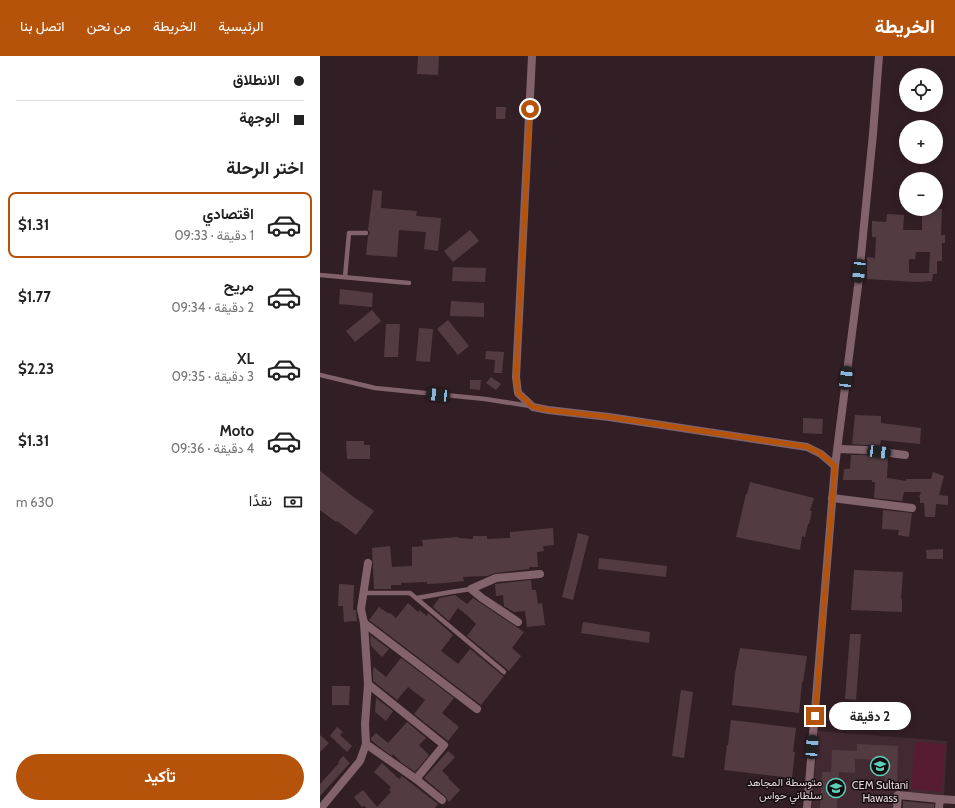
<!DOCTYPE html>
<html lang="ar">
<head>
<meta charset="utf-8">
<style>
  body { margin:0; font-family:Cabin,Vazirmatn,sans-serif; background:#f2f2f2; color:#222; direction:rtl; height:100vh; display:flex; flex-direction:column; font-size:15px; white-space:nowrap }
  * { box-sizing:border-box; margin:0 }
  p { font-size:13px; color:#767676 }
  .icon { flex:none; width:22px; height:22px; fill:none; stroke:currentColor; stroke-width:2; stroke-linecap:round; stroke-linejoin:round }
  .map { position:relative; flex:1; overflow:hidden; direction:ltr }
  .sheet { display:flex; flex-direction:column; background:#fff; width:320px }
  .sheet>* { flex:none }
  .hud { display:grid; align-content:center; height:88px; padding:0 16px; background:#fff }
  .buttons { position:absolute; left:579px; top:12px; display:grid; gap:8px }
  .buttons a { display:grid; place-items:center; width:44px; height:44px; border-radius:50%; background:#fff; box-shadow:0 2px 10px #0003; font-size:20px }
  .end { position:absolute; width:18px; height:18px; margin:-9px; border:5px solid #b45309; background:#fff; box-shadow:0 0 0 2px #fff }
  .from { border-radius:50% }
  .bubble { position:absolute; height:28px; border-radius:14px; background:#fff; box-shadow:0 2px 10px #0003; font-size:13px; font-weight:700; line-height:28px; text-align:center; direction:rtl }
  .car { position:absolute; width:12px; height:24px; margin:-12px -6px; border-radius:5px; box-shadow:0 0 3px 1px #0007; background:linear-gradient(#222 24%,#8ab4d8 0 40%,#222 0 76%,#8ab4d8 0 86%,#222 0) }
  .hud b { display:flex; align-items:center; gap:14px; height:38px; font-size:15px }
  .hud b+b { border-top:1px solid #e0e0e0 }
  .hud i { width:10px; height:10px; background:#222 }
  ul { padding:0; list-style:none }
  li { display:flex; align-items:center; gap:12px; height:66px; margin:0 8px 6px; padding:0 8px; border:2px solid transparent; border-radius:8px }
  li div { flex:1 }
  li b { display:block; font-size:15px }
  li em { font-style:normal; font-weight:700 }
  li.active { border-color:#b45309 }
  li>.icon { width:36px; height:36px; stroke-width:1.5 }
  h2 { padding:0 16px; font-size:18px; line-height:48px }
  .pay { display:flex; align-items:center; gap:10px; height:44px; padding:0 16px; font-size:15px }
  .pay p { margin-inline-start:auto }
  .button { display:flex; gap:8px; margin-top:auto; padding:8px 16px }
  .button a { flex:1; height:46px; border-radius:24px; background:#b45309; color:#fff; font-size:16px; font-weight:700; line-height:46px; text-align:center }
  header { display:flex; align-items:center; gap:24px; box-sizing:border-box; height:56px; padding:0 20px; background:#b45309; color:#fff }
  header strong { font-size:19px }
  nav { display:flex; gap:22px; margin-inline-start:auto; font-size:14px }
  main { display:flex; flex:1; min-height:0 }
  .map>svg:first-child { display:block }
  .built { fill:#432a32 }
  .green { fill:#571c32 }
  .building { fill:#523c42; fill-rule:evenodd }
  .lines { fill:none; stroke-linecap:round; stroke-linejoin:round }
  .service { stroke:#82626b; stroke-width:4.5 }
  .minor { stroke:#82626b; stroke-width:8 }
  .route { stroke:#b45309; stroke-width:5 }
  .labels { text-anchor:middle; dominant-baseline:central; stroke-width:3; stroke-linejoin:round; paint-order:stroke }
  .poi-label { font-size:11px; fill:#e3d5d9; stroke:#140c0e; text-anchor:end }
</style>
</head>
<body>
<header>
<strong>الخريطة</strong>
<nav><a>الرئيسية</a><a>الخريطة</a><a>من نحن</a><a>اتصل بنا</a></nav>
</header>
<main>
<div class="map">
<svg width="635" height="752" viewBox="0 0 635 752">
  <rect width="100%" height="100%" fill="#321f25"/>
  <!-- built -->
  <polygon class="built" points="498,675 627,685 624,739 576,735 574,752 492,752"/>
  <!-- green -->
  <polygon class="green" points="595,686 625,688 622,736 591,733"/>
  <!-- building -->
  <g class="building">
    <polygon points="98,0 119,0 118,19 97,18"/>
    <polygon points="176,51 186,51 185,63 176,63"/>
    <polygon points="53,134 62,135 61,152 97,155 96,160 121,162 118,195 104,193 106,176 79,174 77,201 46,199 48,180 50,177 48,174"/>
    <path d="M602 153H622L621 179H625V187H622V205H617V218H613L612 225 597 226 547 223V201L555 202 556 181H552V165L566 166 567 158 584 159 583 174H602ZM596 196H610L609 217H589V203H595Z"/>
    <polygon points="150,174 159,185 133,206 124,195"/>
    <polygon points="133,211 166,212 165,226 132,225"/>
    <polygon points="20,233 53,237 52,251 19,248"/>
    <polygon points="131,245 164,247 164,261 130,260"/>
    <polygon points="52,254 61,265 35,286 26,275"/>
    <polygon points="128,264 149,290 138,299 117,273"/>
    <polygon points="66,268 80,268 78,301 64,301"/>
    <polygon points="99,272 113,273 110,306 96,305"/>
    <polygon points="166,295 184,296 182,317 174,317 175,304 165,303"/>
    <polygon points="171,321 181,328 176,334 166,327"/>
    <polygon points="150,324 161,324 160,334 150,333"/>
    <polygon points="535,359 561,360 561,367 601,372 600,388 561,384 560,390 532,388"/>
    <polygon points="483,362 503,363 502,378 483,377"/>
    <polygon points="26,385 44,385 44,389 50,389 50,403 27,403"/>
    <polygon points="531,399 546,399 568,402 567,422 586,425 586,423 611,423 613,416 624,420 619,439 628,440 628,449 616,448 615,461 605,461 604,447 600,447 600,441 599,441 601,436 584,436 582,445 554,442 555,426 552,426 552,424 523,424 524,413 530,413"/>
    <polygon points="0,415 35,442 54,455 36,479 17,465 16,466 0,454"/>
    <polygon points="430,426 494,442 490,455 492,455 489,468 488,468 485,481 482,480 480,494 416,481 426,438 427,438"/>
    <polygon points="563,454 592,457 589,481 578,479 579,474 562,473"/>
    <polygon points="233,472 234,489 223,490 224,495 217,496 218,511 209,511 209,513 175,517 167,520 143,521 144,525 125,527 107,528 107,526 81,527 81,529 71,529 71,533 54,533 52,492 70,490 72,511 92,510 92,491 103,490 102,484 138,481 138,482 153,483 153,480 167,480 167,483 190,482 190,476"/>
    <polygon points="258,477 269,480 253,544 242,541"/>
    <polygon points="623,493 623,503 607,503 606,494"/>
    <polygon points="279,502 347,510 346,521 278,513"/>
    <polygon points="534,514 583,516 581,543 582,543 582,556 531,554"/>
    <polygon points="211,524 212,534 216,534 218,548 222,547 225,569 207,571 205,555 194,556 184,550 183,539 176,540 175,528"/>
    <polygon points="19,528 34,529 33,554 36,554 37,565 24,566 23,550 18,550"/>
    <polygon points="135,539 147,548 153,542 204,576 192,592 201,600 189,615 147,580 156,568 148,560 138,552 129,565 113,551 119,542"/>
    <polygon points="88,547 98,556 99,554 107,560 108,557 133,579 121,595 138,608 150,593 182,619 184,620 161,649 49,564 59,551 69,558 70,557 76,562"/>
    <polygon points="263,566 330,576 329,587 261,577"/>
    <polygon points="530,578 541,578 536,644 525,643"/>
    <polygon points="50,579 69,593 62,601 51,590"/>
    <polygon points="420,592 487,600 483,626 482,626 479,657 412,649 415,618"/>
    <polygon points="81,602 134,642 122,657 139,671 128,685 94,658 105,644 104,643 88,631 77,644 53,625 53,613 54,611 66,621"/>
    <polygon points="12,630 30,630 29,649 12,649"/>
    <polygon points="361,634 373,636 364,702 352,700"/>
    <polygon points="56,642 73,655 66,665 55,656"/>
    <polygon points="411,664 476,672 473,696 475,696 472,722 404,714 407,689 408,689"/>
    <polygon points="87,666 106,682 99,689 109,699 95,716 82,707 73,698 72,700 58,690 51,684 51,682 56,677 68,687"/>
    <polygon points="17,671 23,676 20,679 32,690 27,696 10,680"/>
    <polygon points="0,679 9,687 0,696"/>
    <polygon points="537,688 578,690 577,733 564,732 565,704 535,703 535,717 519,716 517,752 500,752 502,716 511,716 512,694 537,695"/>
    <polygon points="128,695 135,701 122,715 129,721 128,722 140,734 129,746 125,740 104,722"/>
    <polygon points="23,700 30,707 0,740 0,728 19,707 18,706"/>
    <polygon points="62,707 79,723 82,720 118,748 115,752 47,752 44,750 42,751 34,741 43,734 57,751 71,736 69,734 71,731 54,716"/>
    <polygon points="583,745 614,748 614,752 583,752"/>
  </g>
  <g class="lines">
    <!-- service -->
    <g class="service">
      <polyline points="0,219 89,227"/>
      <polyline points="25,221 29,177 46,177"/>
      <polyline points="0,319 55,332 165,343 210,350"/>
      <polyline points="44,537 90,537 184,616"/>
      <polyline points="97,542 131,536 151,533"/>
    </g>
    <!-- minor -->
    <g class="minor">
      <polyline points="212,0 196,321 198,337 213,351 228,354 289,361 487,391 501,398 515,410 487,752"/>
      <polyline points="518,393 546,394 585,399"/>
      <polyline points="515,410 538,230 553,78 559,0"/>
      <polyline points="512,442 592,452"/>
      <polyline points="198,566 162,542 151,533 176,522 220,518"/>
      <polyline points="44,567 157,653"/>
      <polyline points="48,628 124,689 96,723"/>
      <polyline points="46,688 96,723 122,744"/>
      <polyline points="1,752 40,705 46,688 45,668 48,628 44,567 41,553 48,507"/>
      <polyline points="577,752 578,739 620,743"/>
      <polyline points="619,752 620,743 635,744"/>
    </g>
  </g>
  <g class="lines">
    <!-- route -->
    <polyline class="route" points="210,53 196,321 198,337 213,351 228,354 289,361 488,391 501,398 515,410 495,660"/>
  </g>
  <!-- icons -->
  <defs>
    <symbol id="school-ring" viewBox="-11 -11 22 22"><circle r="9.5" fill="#140c0e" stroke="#5cceba" stroke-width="1.5"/><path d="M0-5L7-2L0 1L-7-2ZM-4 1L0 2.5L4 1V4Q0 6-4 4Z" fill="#5cceba"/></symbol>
  </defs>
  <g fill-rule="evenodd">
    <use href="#school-ring" x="549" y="699" width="22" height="22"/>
    <use href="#school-ring" x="505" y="721" width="22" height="22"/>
  </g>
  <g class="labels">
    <!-- poi labels -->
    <g class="poi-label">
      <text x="502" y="726">متوسطة المجاهد<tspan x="502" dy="13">سلطاني حواس</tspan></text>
      <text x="560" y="729" text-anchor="middle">CEM Sultani<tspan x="560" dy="13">Hawass</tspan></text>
    </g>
  </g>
</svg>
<div class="buttons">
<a><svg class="icon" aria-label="locate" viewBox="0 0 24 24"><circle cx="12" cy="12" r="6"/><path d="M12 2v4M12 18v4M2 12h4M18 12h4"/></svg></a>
<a>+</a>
<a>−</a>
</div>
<i class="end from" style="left:210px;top:53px"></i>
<i class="end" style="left:495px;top:660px"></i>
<div class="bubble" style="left:509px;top:646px;width:82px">2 دقيقة</div>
<i class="car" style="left:539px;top:215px;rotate:186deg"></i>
<i class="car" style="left:526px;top:322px;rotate:7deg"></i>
<i class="car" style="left:118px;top:339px;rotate:276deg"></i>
<i class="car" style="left:559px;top:396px;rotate:97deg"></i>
<i class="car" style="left:492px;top:691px;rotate:4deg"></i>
</div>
<section class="sheet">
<div class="hud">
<b><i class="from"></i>الانطلاق</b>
<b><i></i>الوجهة</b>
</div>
<h2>اختر الرحلة</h2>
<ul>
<li class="active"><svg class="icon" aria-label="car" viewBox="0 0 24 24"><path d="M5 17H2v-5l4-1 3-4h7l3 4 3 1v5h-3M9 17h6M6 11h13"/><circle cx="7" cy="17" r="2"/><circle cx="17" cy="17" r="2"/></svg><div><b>اقتصادي</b><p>1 دقيقة · 09:33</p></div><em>$1.31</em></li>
<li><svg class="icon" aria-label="car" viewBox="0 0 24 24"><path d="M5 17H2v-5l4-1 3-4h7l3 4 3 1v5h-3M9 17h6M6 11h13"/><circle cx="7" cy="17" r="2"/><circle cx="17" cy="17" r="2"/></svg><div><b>مريح</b><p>2 دقيقة · 09:34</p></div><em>$1.77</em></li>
<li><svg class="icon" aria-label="car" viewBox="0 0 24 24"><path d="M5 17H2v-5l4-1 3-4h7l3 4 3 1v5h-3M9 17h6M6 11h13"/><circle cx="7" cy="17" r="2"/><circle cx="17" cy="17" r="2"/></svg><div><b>XL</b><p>3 دقيقة · 09:35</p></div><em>$2.23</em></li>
<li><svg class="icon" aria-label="car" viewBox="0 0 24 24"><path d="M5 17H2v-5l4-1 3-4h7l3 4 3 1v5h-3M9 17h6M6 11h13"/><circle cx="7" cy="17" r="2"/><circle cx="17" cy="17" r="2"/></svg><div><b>Moto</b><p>4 دقيقة · 09:36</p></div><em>$1.31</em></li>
</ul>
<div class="pay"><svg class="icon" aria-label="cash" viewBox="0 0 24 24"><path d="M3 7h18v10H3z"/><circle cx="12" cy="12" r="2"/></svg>نقدًا<p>630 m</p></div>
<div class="button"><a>تأكيد</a></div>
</section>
</main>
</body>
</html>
